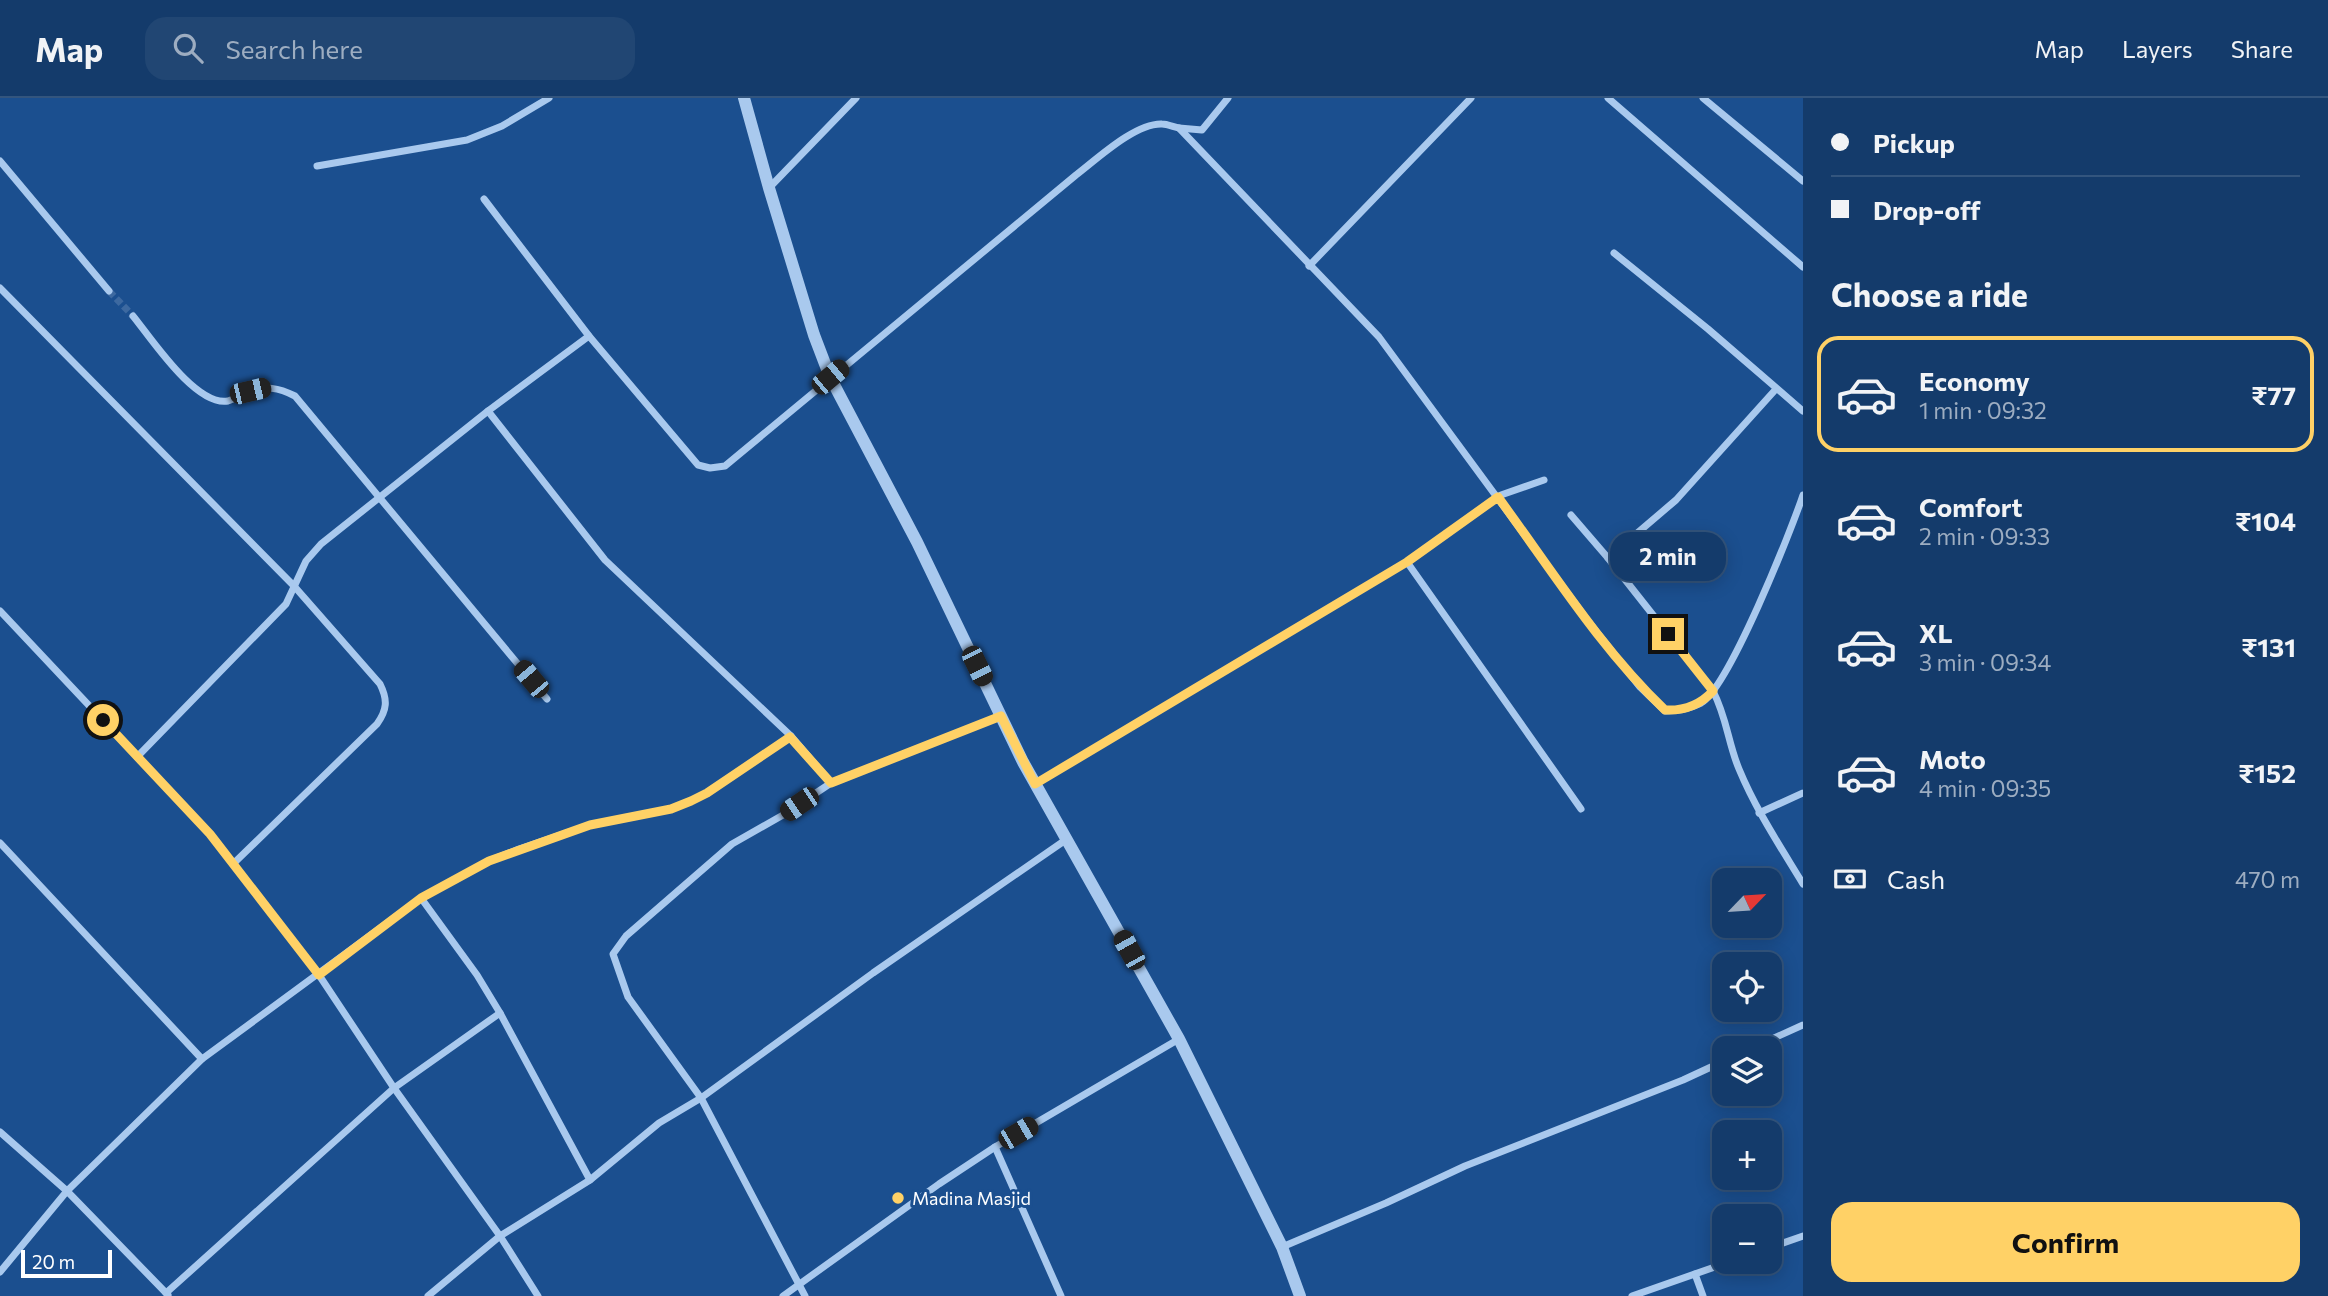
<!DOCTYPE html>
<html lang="en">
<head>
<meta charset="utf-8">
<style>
  body { margin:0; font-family:Commissioner,sans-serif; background:#214673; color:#f1f3f6; height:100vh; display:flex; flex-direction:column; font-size:26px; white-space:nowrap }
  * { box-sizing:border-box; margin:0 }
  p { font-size:23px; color:#9dadc1 }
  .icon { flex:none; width:38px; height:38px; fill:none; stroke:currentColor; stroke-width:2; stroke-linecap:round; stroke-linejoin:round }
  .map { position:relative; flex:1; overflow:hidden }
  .drawer { display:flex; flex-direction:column; background:#143b6b; width:525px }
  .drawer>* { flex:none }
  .banner { display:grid; align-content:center; height:154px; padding:0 28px; background:#143b6b }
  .needle { width:46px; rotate:65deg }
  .fabs { position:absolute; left:1712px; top:770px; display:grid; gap:14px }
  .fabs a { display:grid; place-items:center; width:70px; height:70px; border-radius:14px; background:#143b6b; box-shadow:0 4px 18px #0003,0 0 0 2px #33557e; font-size:35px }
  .scale { position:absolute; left:21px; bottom:18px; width:91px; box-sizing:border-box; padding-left:7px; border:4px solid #fff; border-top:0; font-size:19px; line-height:24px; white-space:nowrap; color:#fff; -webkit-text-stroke:5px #1b4f8f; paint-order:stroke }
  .end { position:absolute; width:32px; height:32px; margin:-16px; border:9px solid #ffd166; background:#111; box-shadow:0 0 0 4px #111 }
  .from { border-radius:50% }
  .bubble { position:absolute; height:49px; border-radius:21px; background:#143b6b; box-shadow:0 4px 18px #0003,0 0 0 2px #33557e; font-size:23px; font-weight:700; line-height:49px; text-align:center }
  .car { position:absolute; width:21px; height:42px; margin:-21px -10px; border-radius:9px; box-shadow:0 0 5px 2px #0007; background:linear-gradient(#222 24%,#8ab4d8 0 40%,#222 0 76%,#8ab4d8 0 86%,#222 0) }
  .banner b { display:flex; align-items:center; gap:24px; height:66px; font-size:26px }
  .banner b+b { border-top:2px solid #33557e }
  .banner i { width:18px; height:18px; background:#f1f3f6 }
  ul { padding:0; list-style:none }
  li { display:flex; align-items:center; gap:21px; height:116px; margin:0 14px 10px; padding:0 14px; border:4px solid transparent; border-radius:21px }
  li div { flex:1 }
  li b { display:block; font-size:26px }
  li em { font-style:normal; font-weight:700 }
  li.current { border-color:#ffd166 }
  li>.icon { width:63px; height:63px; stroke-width:1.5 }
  h2 { padding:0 28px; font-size:32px; line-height:84px }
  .pay { display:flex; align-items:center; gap:18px; height:77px; padding:0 28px; font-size:26px }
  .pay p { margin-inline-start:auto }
  .primary-button { display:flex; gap:14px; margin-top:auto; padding:14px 28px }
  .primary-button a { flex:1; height:80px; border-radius:21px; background:#ffd166; color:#111; font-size:28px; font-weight:700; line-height:80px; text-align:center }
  header { display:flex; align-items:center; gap:42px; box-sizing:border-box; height:98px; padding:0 35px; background:#143b6b; border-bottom:2px solid #33557e }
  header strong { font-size:33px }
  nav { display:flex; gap:38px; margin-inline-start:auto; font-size:24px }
  .search { width:490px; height:63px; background:#214673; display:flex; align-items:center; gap:18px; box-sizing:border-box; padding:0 24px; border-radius:21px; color:#9dadc1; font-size:26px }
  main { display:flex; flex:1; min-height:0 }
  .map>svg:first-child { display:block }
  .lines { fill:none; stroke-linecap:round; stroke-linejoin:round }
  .minor-tunnel { stroke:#3d69a0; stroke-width:7; stroke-dasharray:7 3.5; stroke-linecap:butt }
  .minor { stroke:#a9c9ee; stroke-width:7 }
  .tertiary { stroke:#a9c9ee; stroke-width:12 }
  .route { stroke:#ffd166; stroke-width:9 }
  .poi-dot { fill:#ffd166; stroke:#1b4f8f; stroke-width:2.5 }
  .labels { text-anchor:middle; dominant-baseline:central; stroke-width:6; stroke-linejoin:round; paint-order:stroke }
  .poi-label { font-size:18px; fill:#fff; stroke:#1b4f8f; text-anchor:start }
</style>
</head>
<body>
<header>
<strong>Map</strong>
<div class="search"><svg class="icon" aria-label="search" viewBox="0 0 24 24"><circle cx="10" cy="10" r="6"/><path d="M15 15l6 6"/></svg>Search here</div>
<nav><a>Map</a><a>Layers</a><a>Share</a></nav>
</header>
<main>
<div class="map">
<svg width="1803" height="1198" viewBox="0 0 1803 1198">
  <rect width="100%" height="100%" fill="#1b4f8f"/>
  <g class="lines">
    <!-- minor-tunnel -->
    <polyline class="minor-tunnel" points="109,193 133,218"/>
    <!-- minor -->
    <g class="minor">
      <polyline points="1608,0 1803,169"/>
      <polyline points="1703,0 1803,83"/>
      <polyline points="1179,30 1202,32 1228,0"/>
      <polyline points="0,63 109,193"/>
      <polyline points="317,68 467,42 502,28 549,0"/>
      <polyline points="769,90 856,0"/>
      <path d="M484 101 589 238 698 367 710 370 725 368 1076 77C1097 61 1135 25 1162 26 1167 26 1174 29 1179 30L1379 239 1588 523 1640 589 1665 613C1677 613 1691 610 1701 605 1729 589 1791 433 1803 397"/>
      <polyline points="1614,155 1708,231 1803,313"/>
      <polyline points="1309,168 1471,0"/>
      <path d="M0 190 294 488 380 586C388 602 387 612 377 626L233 766"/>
      <path d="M133 218C151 240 196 309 228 303 235 301 241 296 248 294 265 287 279 290 295 298L547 601"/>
      <polyline points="488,313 605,462 791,638 831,685"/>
      <path d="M1571 417 1608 460 1713 593C1727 620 1728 645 1739 671 1756 712 1780 748 1803 786"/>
      <polyline points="1608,460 1676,402 1776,291"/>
      <polyline points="1407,464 1581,711"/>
      <polyline points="0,513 210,736 319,877 394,990 500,1138 538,1198"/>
      <polyline points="137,659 286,506 306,463 321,446 488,313 589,238"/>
      <polyline points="1035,686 1407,464 1501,397 1544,382"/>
      <polyline points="1759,715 1803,695"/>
      <polyline points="0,745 202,961"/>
      <polyline points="421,800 477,877 500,915 590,1082"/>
      <polyline points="1752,950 1803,927"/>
      <polyline points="0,1034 67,1093 168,1197"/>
      <polyline points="995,1049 1061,1198"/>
      <polyline points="1282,1149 1386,1105 1465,1068 1683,982 1724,963"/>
      <polyline points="1769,1150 1803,1138"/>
      <polyline points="0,1174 67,1093 202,961 421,800 489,763 519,751 590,727 671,711 691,703 707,695 791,638"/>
      <polyline points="1695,1176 1703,1198"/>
      <polyline points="166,1195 394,990 500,915"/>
      <polyline points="428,1198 500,1138 590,1082 659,1025 701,1000 873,875 1067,741"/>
      <polyline points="783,1198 939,1086 995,1049 1179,941"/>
      <polyline points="805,1198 701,1000 628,899 613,856 626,838 732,746 783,717 831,685 1001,618"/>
      <polyline points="1632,1198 1729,1164"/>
    </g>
    <!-- tertiary -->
    <polyline class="tertiary" points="744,0 769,90 814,237 830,279 917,444 1023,664 1179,941 1282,1149 1300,1198"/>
  </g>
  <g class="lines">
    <!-- route -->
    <path class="route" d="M103 622 210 736 319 877 421 800 489 763 590 727 671 711 691 703 707 695 790 639 831 685 1001 618 1035 686 1407 464 1498 399C1551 471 1600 550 1665 612 1684 613 1700 607 1713 593L1668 536"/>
  </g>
  <!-- markers -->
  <circle class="poi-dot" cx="898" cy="1100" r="7"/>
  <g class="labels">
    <!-- poi labels -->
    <g class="poi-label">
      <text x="912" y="1100">Madina Masjid</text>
    </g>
  </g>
</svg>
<div class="fabs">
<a><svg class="needle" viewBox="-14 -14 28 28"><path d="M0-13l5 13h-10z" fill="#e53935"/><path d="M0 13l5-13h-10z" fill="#9dadc1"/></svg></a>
<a><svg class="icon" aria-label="locate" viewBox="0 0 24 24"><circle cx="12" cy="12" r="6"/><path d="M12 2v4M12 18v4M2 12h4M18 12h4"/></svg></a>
<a><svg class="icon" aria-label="layers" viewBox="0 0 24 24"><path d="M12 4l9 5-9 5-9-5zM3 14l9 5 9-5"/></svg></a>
<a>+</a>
<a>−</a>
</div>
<div class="scale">20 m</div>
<i class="end from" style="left:103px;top:622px"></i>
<i class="end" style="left:1668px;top:536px"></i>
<div class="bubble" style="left:1610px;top:434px;width:116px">2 min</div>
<i class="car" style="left:830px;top:279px;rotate:50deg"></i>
<i class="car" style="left:250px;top:293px;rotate:77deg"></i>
<i class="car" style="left:977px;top:568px;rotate:154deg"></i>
<i class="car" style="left:531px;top:581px;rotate:320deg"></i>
<i class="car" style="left:799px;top:706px;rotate:236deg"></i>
<i class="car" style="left:1129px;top:852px;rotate:331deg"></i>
<i class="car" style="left:1018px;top:1035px;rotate:60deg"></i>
</div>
<section class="drawer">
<div class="banner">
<b><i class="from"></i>Pickup</b>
<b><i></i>Drop-off</b>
</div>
<h2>Choose a ride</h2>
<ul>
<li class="current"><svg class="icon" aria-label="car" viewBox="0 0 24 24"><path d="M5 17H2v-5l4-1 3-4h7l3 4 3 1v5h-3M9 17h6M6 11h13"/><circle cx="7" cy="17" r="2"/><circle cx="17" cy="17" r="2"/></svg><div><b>Economy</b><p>1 min · 09:32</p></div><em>₹77</em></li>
<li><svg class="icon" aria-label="car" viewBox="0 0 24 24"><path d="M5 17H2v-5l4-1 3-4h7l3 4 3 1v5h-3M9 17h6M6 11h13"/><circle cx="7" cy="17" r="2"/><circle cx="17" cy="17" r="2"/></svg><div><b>Comfort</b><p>2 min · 09:33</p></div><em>₹104</em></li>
<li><svg class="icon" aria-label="car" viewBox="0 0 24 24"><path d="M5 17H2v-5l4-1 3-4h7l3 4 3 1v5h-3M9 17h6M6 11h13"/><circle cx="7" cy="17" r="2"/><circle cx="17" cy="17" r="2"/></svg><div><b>XL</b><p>3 min · 09:34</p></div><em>₹131</em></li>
<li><svg class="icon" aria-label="car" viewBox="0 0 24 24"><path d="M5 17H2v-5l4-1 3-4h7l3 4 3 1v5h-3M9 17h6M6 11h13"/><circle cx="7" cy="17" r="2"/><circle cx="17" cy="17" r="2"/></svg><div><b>Moto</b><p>4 min · 09:35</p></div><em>₹152</em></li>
</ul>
<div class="pay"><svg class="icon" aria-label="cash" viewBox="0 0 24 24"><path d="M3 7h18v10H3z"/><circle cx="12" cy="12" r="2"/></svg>Cash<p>470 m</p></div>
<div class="primary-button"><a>Confirm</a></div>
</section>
</main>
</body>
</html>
